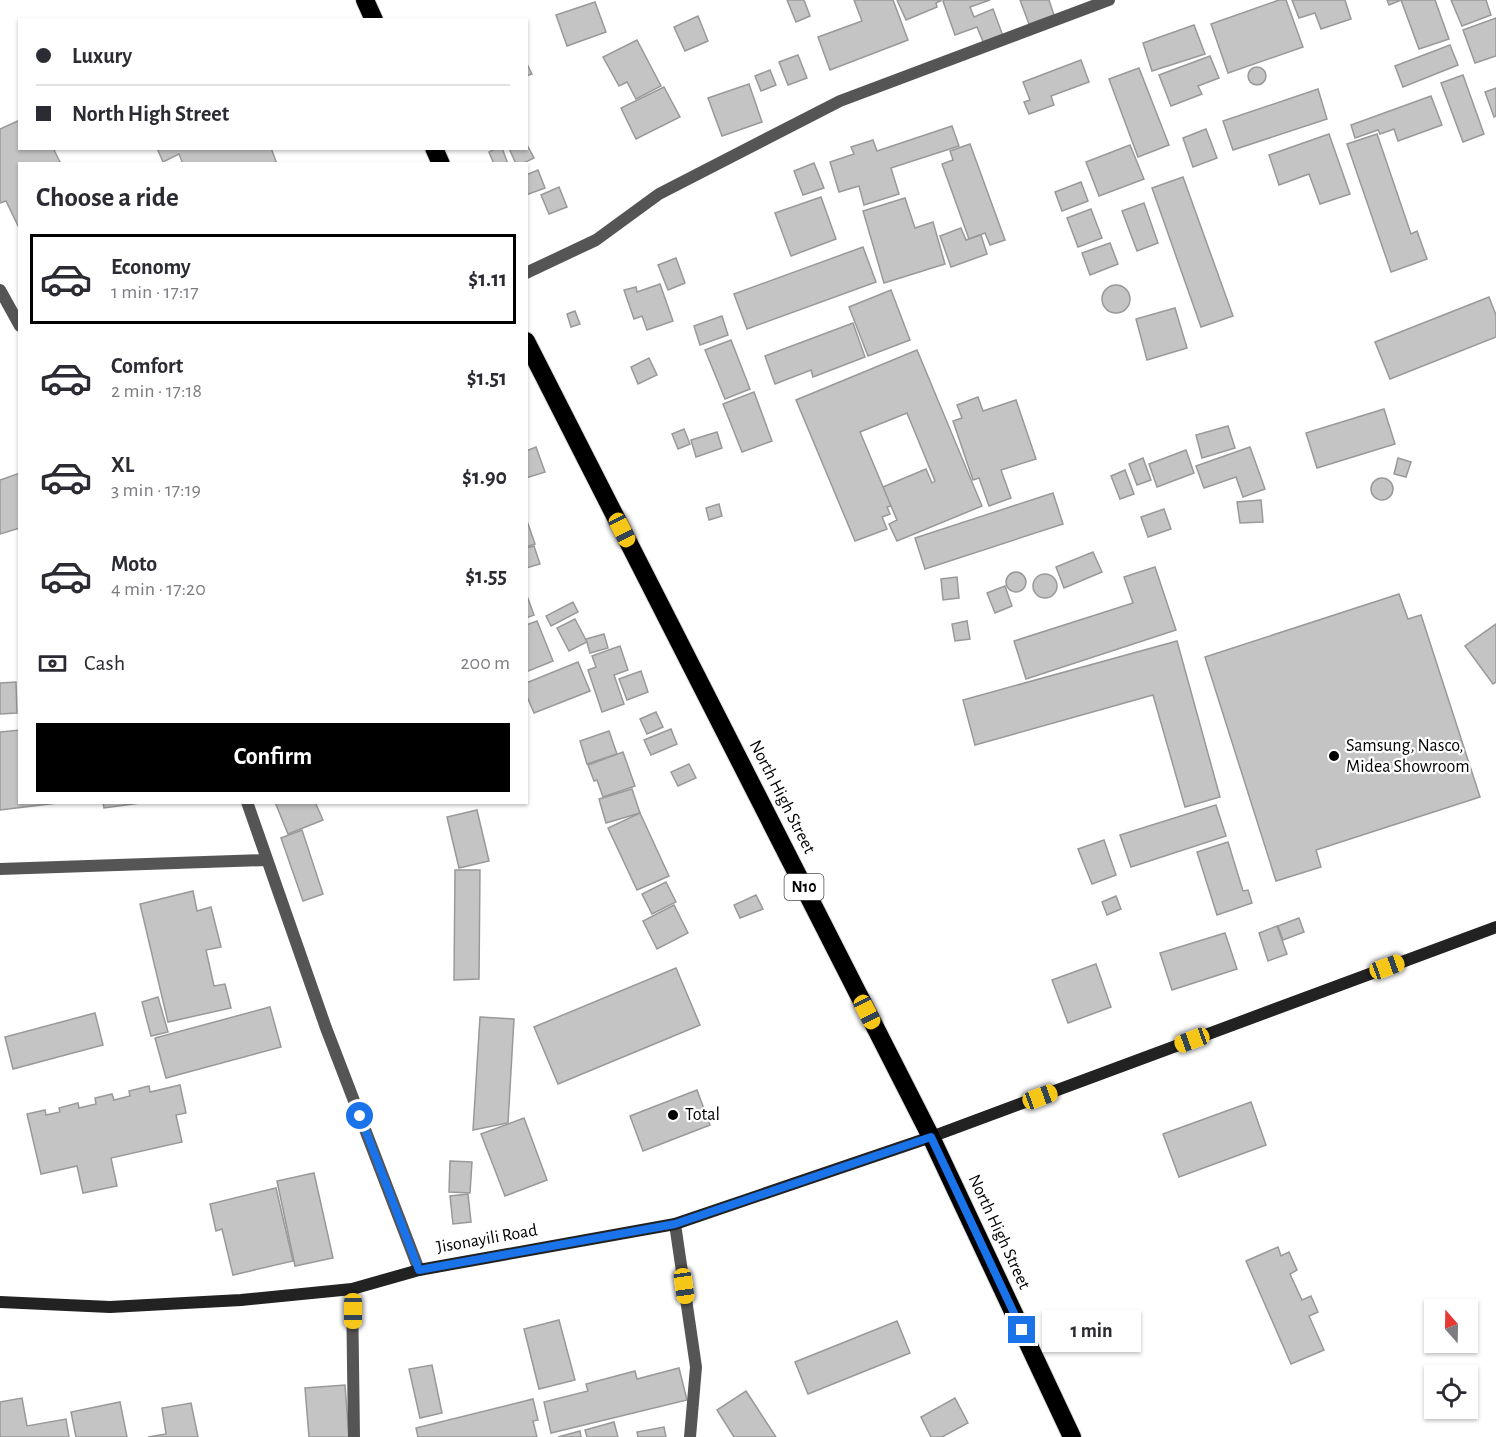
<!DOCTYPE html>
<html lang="en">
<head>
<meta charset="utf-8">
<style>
  body { margin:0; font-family:"Alegreya Sans",sans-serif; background:#f7f7f7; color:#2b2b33; height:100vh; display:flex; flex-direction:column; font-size:22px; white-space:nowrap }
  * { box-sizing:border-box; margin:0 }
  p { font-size:20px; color:#7c7c81 }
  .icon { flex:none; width:33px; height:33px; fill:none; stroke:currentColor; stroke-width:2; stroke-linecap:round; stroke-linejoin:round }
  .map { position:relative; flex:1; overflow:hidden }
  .drawer { position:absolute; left:18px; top:162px; width:510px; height:642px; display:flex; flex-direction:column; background:#fff; border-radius:0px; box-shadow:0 2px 4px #0004 }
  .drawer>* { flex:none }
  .hud { position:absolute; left:18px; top:18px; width:510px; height:132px; border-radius:0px; box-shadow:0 2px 4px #0004; display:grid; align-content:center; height:132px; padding:0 18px; background:#fff }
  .needle { width:39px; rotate:340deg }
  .tools { position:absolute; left:1424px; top:1299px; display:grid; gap:12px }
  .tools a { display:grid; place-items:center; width:54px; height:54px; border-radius:0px; background:#fff; box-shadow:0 2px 4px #0004; font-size:30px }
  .end { position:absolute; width:27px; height:27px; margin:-14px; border:8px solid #1a73e8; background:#fff; box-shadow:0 0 0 3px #fff }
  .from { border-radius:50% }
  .bubble { position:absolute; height:42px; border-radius:0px; background:#fff; box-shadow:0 2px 4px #0004; font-size:20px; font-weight:600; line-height:42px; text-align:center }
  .car { position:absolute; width:18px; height:36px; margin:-18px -9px; border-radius:8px; box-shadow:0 0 4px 2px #0007; background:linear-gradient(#f5c518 24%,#345 0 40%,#f5c518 0 76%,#345 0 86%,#f5c518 0) }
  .hud b { display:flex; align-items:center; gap:21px; height:57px; font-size:22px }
  .hud b+b { border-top:2px solid #e1e1e2 }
  .hud i { width:15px; height:15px; background:#2b2b33 }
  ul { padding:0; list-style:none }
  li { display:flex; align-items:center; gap:18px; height:90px; margin:0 12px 9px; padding:0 6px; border:3px solid transparent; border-radius:0px }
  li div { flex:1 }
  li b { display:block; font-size:22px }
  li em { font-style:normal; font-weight:600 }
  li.active { border-color:#000 }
  li>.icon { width:54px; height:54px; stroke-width:1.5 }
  h2 { padding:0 18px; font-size:27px; line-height:72px }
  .pay { display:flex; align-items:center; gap:15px; height:66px; padding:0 18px; font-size:22px }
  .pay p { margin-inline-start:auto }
  .action { display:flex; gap:12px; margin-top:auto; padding:12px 18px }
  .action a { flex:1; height:69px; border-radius:0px; background:#000; color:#fff; font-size:24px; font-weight:600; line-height:69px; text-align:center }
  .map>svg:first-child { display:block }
  .building { fill:#c4c4c4; stroke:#999; stroke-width:1.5 }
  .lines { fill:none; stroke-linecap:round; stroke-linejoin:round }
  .highway-casing { stroke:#dbdbdb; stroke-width:20 }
  .lane { stroke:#555; stroke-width:12 }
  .street { stroke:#555; stroke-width:12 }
  .secondary { stroke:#222; stroke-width:12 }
  .highway { stroke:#000; stroke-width:18 }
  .route { stroke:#1a73e8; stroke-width:8 }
  .poi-dot { fill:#000; stroke:#fff; stroke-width:2 }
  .labels { text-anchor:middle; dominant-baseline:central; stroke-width:4.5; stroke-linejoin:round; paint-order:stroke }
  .shield { fill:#fff; stroke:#4c4c4c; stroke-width:1.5 }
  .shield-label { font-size:16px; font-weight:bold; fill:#000 }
  .poi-label { font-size:18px; fill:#000; stroke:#fff; text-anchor:start }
  .street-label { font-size:18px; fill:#000; stroke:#fff }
</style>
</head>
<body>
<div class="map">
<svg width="1496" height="1437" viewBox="0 0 1496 1437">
  <rect width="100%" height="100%" fill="#fff"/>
  <!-- building -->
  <g class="building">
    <polygon points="787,0 804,0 810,16 796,22"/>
    <polygon points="854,0 893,0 908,40 830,70 818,37 862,21"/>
    <polygon points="897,0 942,0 936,3 937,7 906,20"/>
    <polygon points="945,0 990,0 970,7 974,17 993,9 1003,36 984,44 977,27 955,35 943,1"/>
    <polygon points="1020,0 1049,0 1054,15 1029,24"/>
    <polygon points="1279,0 1286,0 1303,47 1228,73 1211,24"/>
    <polygon points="1292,0 1345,0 1351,19 1321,29 1315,13 1299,18"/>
    <polygon points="1387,0 1435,0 1449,39 1419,49 1401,0 1389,5"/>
    <polygon points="1451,0 1486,0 1491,15 1462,26"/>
    <polygon points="595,2 606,32 567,46 556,15"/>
    <polygon points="698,16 708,41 685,51 674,27"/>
    <polygon points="1496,18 1496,56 1475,63 1463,30"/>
    <polygon points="1194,25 1205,54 1152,71 1143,43"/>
    <polygon points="637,40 661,86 636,99 627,82 619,86 603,57"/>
    <polygon points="1450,45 1458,65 1403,87 1395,66"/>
    <polygon points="798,55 807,78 788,85 779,62"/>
    <polygon points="1210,56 1219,78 1198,86 1202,94 1171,106 1159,75"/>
    <polygon points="1081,60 1089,82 1051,96 1054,105 1029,114 1024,102 1030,100 1023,82"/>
    <polygon points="526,62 532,74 526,76"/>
    <circle cx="1257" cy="76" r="9"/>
    <polygon points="1139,68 1169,145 1138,157 1109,79"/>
    <polygon points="770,70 776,85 761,91 755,76"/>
    <polygon points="1463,75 1484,134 1463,142 1441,83"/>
    <polygon points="749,84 762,122 722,136 708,98"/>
    <polygon points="664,87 680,117 636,139 621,108"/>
    <polygon points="1496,88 1496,116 1494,117 1485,92"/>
    <polygon points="1318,89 1327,119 1233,150 1223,121"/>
    <polygon points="1431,96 1442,125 1398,141 1394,129 1380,134 1378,130 1355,138 1351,125"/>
    <polygon points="20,120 20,148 53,148 61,164 20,164 20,230 6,201 0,203 0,129"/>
    <polygon points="952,126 959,146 891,168 899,194 864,205 859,186 839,192 830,162 854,154 851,147 873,140 877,151"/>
    <polygon points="1206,129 1217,158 1193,167 1183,138"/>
    <polygon points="1329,134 1350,194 1320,204 1309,174 1279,185 1269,155"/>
    <polygon points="1377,134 1411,234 1417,231 1427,259 1391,272 1347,144"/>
    <polygon points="526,143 534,158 522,164 516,164 509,148 526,148"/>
    <polygon points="970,144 1005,240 990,245 985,233 969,239 942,164 953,160 950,151"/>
    <polygon points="1130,145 1144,179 1099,196 1086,162"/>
    <polygon points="157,148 271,148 277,164 183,164 179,154 163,162"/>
    <polygon points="497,148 502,148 508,164 494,164 489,152"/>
    <polygon points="814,163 824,188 803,195 794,171"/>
    <polygon points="538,170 545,188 526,195 526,175"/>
    <polygon points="1183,177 1233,316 1201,327 1152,188"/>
    <polygon points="1081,182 1088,201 1062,211 1055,192"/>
    <polygon points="559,187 567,207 549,214 541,195"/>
    <polygon points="821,197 836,239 791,256 775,213"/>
    <polygon points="905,198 915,228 933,222 945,264 884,283 863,211"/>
    <polygon points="1144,203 1158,243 1137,251 1122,211"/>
    <polygon points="1091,209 1102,238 1078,247 1067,218"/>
    <polygon points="961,228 966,240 981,235 987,254 951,267 940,236"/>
    <polygon points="1110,243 1118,264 1090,275 1082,253"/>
    <polygon points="863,247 876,282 747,329 734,294"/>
    <polygon points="676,258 685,283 668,290 658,265"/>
    <polygon points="660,284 673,321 647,330 642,316 634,319 624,290 636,287 637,292"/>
    <circle cx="1116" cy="299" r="14"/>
    <polygon points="891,290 910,340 868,356 849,307"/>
    <polygon points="1489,297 1496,315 1496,337 1390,379 1375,342"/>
    <polygon points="1175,308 1187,348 1147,360 1136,319"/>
    <polygon points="575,311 580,324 571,327 567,314"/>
    <polygon points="722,316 728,335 700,345 694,326"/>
    <polygon points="853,323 865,357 813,377 811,370 775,384 765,356"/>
    <polygon points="731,340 750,389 725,399 705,350"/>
    <polygon points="917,350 982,506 897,541 889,524 897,520 883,487 926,469 932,483 935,481 907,413 860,432 891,506 887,507 890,514 882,517 887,529 855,541 796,400"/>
    <polygon points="649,358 657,375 638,384 631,367"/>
    <polygon points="754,392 772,441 742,452 723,404"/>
    <polygon points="978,397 983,411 1016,400 1036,459 1001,470 1011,498 989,506 979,478 973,480 953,421 962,418 957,405"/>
    <polygon points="1384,409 1395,444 1317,468 1306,433"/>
    <polygon points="1228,426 1235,448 1202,458 1196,435"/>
    <polygon points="684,429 690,444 678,449 672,434"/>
    <polygon points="717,432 722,448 696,457 691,440"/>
    <polygon points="536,447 545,472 526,478 526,451"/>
    <polygon points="1250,447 1265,489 1243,497 1236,477 1204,488 1196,466"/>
    <polygon points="1186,450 1194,473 1157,487 1149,464"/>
    <polygon points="1143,458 1151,480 1137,485 1129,464"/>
    <polygon points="1398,458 1411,462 1406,477 1394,474"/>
    <polygon points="1125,470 1134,494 1120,499 1111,476"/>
    <polygon points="20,473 20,528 0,534 0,480"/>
    <circle cx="1382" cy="489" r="11"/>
    <polygon points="1053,493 1063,524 925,569 915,538"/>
    <polygon points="1261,500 1263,522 1240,523 1237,502"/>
    <polygon points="719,504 722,516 709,520 706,508"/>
    <polygon points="1164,509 1171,529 1148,537 1141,517"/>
    <polygon points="526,518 535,544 526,547"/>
    <polygon points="534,546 540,564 526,568 526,548"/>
    <polygon points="1093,552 1102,572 1064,588 1056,567"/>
    <polygon points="1155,567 1176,630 1026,679 1014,641 1133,603 1124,577"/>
    <circle cx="1016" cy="582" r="10"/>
    <circle cx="1045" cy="586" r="12"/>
    <polygon points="957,577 959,598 943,600 941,579"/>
    <polygon points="1005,586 1012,606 995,613 987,593"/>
    <polygon points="526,593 534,615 526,618"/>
    <polygon points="1399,594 1408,619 1421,615 1480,797 1316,850 1321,867 1276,881 1205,657"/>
    <polygon points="573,602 578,612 551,626 546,616"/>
    <polygon points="575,619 587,642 569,651 557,628"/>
    <polygon points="537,621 553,661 526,672 526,625"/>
    <polygon points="967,621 970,639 955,641 952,624"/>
    <polygon points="1496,624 1496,682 1493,684 1465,646"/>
    <polygon points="604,634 608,648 590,653 586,639"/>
    <polygon points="1177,641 1220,797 1185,807 1153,695 975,745 963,700"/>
    <polygon points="620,646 628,670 614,675 624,704 602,712 588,670 596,667 592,656"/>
    <polygon points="578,662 590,691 534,713 526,694 526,683"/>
    <polygon points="641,671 648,692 627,700 619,679"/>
    <polygon points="16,682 17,713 0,714 0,683"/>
    <polygon points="656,712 663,727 647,734 640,719"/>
    <polygon points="671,729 677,744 651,755 644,740"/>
    <polygon points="20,730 20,802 66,802 0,810 0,732"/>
    <polygon points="609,731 617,754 587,764 580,741"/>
    <polygon points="623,752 635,786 603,797 597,780 594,781 588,765"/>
    <polygon points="689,764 696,778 678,786 671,772"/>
    <polygon points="632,789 640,813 606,823 599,799"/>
    <polygon points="103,802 148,802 104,808"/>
    <polygon points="275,802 315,802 323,820 288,834"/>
    <polygon points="1216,805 1226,836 1131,867 1120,835"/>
    <polygon points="477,810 489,861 459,868 447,817"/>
    <polygon points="640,813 669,876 637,890 608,828"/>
    <polygon points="302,830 323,894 303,901 281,838"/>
    <polygon points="1104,840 1116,875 1092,884 1078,849"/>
    <polygon points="1228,842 1243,891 1248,890 1252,903 1217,915 1197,852"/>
    <polygon points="455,870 480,870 479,979 454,980"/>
    <polygon points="666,882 676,902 652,914 642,894"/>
    <polygon points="193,891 197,911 211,907 221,947 206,950 214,986 225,984 231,1008 168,1022 140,904"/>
    <polygon points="756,895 763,909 740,918 734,905"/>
    <polygon points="1116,896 1121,909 1107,915 1102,902"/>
    <polygon points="674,905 688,933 657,949 643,921"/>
    <polygon points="1299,918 1304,932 1283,940 1278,926"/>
    <polygon points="1277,926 1287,954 1268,961 1259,933"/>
    <polygon points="1225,933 1237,969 1172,990 1160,953"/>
    <polygon points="1096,964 1111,1007 1068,1023 1052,980"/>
    <polygon points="676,968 700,1025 558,1084 534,1027"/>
    <polygon points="158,997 168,1032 151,1036 142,1002"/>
    <polygon points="270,1007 281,1047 166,1078 155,1038"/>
    <polygon points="95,1013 103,1045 13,1069 5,1037"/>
    <polygon points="480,1017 514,1019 508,1123 473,1130"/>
    <polygon points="180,1085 186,1113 176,1115 182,1142 111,1158 117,1186 83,1193 77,1166 41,1174 27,1114 45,1110 46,1115 60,1112 59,1108 78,1103 79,1108 96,1104 95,1098 112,1094 114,1100 130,1096 129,1091 149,1086 150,1092"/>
    <polygon points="697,1090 710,1125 643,1151 630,1116"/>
    <polygon points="1251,1102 1266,1145 1179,1177 1163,1134"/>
    <polygon points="524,1118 547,1180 505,1196 481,1134"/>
    <polygon points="450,1161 472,1162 470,1193 449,1192"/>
    <polygon points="314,1173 333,1258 295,1266 277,1181"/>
    <polygon points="276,1188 293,1261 233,1275 222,1229 216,1231 210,1204"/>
    <polygon points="468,1194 471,1222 453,1224 450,1196"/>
    <polygon points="1278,1247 1281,1256 1289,1252 1297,1270 1290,1274 1302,1300 1311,1296 1318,1312 1309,1316 1324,1350 1291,1364 1246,1261"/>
    <polygon points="559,1320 575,1380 539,1389 524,1329"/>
    <polygon points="897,1321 910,1353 808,1394 795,1362"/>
    <polygon points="432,1365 442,1413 420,1418 409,1369"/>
    <polygon points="679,1368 687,1400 551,1433 544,1402 588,1391 586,1384 635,1371 637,1379"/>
    <polygon points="345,1385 349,1437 309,1437 305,1388"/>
    <polygon points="746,1391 776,1437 734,1437 717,1410"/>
    <polygon points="22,1398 27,1426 66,1419 69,1437 0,1437 0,1402"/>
    <polygon points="955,1398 968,1423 942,1437 931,1437 921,1417"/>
    <polygon points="533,1399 538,1420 533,1421 537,1437 418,1437 416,1428"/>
    <polygon points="120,1402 127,1437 76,1437 71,1412"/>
    <polygon points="191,1403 198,1437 148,1437 166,1434 162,1408"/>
    <polygon points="614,1422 618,1437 587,1437 585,1430"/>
    <polygon points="664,1427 666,1437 638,1437 637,1432"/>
    <polygon points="580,1431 581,1437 558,1437"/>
  </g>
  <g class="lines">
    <defs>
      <g id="highway">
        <polyline points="365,0 374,20"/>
        <polyline points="434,148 441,164"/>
        <polyline points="526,341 931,1137 1072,1437"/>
      </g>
    </defs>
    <!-- highway casing -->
    <use href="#highway" class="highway-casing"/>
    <!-- lane -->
    <polyline class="lane" points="675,1224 696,1367 690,1437"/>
    <!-- street -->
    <g class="street">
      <polyline points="526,273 596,240 659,194 840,101 1109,0"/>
      <polyline points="0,290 20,326"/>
      <polyline points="247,802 326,1028 419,1270"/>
      <polyline points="0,869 266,860"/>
      <polyline points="352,1289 354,1437"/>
    </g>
    <!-- secondary -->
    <polyline class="secondary" points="0,1302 110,1307 241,1300 352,1289 419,1270 675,1224 931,1137 1496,927"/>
    <!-- highway -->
    <use href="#highway" class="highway"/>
  </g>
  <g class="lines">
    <!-- route -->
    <polyline class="route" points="360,1116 419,1270 675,1224 931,1137 1022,1330"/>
  </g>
  <!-- markers -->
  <g class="poi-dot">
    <circle cx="1334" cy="756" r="6"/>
    <circle cx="673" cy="1115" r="6"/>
  </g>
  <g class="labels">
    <!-- shield labels -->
    <rect class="shield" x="784.5" y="874" width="39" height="26" rx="4.5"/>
    <g class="shield-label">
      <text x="804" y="887">N10</text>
    </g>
    <!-- poi labels -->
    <g class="poi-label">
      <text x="1346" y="746">Samsung, Nasco,<tspan x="1346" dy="21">Midea Showroom</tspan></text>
      <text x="685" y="1115">Total</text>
    </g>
    <!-- street labels -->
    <g class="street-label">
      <text transform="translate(782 797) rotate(63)">North High Street</text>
      <text transform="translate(999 1232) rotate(65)">North High Street</text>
      <text transform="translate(487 1239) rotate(-10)">Jisonayili Road</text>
    </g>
  </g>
</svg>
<div class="tools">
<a><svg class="needle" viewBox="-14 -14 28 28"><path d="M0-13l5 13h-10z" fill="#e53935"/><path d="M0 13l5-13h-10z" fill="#7c7c81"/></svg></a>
<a><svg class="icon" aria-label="locate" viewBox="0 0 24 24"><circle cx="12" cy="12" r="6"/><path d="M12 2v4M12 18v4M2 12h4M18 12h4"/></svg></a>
</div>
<i class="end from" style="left:360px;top:1116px"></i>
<i class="end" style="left:1022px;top:1330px"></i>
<div class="bubble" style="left:1042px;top:1310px;width:99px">1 min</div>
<i class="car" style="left:622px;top:530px;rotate:153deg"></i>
<i class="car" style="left:1387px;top:967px;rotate:70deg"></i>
<i class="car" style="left:867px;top:1012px;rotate:153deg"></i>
<i class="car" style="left:1192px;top:1040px;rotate:250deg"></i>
<i class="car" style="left:1040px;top:1097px;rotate:70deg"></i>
<i class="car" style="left:684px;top:1286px;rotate:172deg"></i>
<i class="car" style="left:353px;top:1311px;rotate:180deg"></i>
<div class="hud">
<b><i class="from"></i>Luxury</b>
<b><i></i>North High Street</b>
</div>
<section class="drawer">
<h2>Choose a ride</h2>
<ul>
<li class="active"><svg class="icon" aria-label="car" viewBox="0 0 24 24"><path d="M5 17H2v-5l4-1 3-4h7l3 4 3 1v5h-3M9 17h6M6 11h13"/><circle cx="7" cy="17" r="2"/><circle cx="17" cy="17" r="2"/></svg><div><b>Economy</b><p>1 min · 17:17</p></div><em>$1.11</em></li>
<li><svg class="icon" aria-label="car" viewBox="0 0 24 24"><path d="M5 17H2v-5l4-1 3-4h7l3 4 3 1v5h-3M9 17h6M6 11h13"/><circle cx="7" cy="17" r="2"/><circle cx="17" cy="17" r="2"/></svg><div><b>Comfort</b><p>2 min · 17:18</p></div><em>$1.51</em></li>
<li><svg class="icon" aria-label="car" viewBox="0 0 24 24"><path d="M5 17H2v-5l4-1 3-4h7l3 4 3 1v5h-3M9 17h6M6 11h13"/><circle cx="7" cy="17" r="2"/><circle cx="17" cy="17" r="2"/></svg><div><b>XL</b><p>3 min · 17:19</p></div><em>$1.90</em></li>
<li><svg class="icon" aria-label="car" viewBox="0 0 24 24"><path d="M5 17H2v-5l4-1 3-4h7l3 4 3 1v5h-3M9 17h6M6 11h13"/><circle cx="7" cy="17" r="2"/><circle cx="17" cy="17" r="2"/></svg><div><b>Moto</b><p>4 min · 17:20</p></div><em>$1.55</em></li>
</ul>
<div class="pay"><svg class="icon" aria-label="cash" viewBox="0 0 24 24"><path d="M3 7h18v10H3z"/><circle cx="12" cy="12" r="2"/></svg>Cash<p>200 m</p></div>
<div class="action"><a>Confirm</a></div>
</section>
</div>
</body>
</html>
